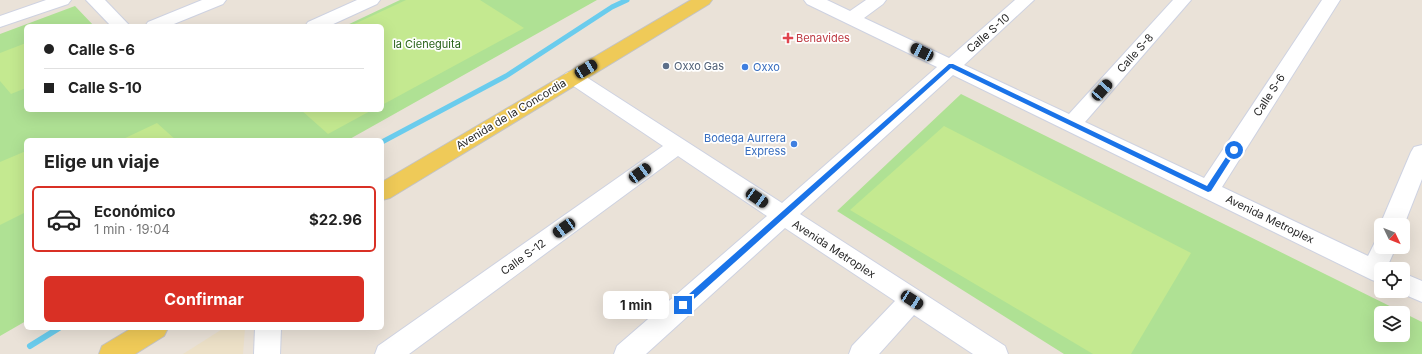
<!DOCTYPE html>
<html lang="es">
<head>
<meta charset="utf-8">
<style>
  body { margin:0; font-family:Inter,sans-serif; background:#f6f6f6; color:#222; height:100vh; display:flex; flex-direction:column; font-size:15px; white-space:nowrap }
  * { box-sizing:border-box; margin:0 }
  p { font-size:13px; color:#767676 }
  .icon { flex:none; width:22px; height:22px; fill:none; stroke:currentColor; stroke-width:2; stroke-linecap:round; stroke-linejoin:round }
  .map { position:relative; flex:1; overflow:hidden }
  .details { position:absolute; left:24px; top:138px; width:360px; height:192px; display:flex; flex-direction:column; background:#fff; border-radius:6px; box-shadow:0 4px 16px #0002 }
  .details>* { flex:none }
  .guide { position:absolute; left:24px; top:24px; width:360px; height:88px; border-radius:6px; box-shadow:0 4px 16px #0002; display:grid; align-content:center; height:88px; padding:0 20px; background:#fff }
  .needle { width:26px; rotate:133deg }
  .fabs { position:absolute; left:1374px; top:218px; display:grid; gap:8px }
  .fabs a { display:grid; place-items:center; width:36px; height:36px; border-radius:6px; background:#fff; box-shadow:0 4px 16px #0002; font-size:20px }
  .end { position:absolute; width:18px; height:18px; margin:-9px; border:5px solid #1a73e8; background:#fff; box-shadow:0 0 0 2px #fff }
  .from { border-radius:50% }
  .bubble { position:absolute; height:28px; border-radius:6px; background:#fff; box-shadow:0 4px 16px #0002; font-size:13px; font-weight:700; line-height:28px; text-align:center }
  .car { position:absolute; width:12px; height:24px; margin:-12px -6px; border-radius:5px; box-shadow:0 0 3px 1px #0007; background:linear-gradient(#222 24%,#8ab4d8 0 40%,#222 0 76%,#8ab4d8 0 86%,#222 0) }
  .guide b { display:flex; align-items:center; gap:14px; height:38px; font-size:15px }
  .guide b+b { border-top:1px solid #e0e0e0 }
  .guide i { width:10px; height:10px; background:#222 }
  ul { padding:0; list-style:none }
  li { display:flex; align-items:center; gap:12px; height:66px; margin:0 8px 6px; padding:0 12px; border:2px solid transparent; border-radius:6px }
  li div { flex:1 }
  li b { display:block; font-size:15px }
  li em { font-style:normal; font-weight:700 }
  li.selected { border-color:#d93025 }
  li>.icon { width:36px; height:36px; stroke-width:1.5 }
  h2 { padding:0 20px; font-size:18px; line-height:48px }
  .action { display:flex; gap:8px; margin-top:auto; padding:8px 20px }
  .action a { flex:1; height:46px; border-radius:6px; background:#d93025; color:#fff; font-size:16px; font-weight:700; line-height:46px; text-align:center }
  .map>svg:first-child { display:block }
  .education { fill:#ece0c7 }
  .green { fill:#afe194; fill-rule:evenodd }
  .pitch { fill:#c4e990 }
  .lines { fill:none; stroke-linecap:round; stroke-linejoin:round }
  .stream-far1 { stroke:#6acced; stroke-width:5 }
  .stream { stroke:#6acced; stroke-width:6 }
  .minor-casing { stroke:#ced2e1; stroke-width:2 }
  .major-casing { stroke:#c3c3c3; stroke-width:2 }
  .minor { fill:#fff; fill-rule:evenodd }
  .major { fill:#efca58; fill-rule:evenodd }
  .route { fill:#1a73e8 }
  .health-dot { fill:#e0444e; stroke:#fff; stroke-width:1.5 }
  .service-dot { fill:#5c6f8a; stroke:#fff; stroke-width:1.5 }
  .shop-dot { fill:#3f7fe0; stroke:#fff; stroke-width:1.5 }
  .labels { text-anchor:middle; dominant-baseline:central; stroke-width:3.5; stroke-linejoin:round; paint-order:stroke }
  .street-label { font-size:11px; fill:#272727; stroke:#fff }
  .health-label { font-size:11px; fill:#be3a42; stroke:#fff; text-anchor:start }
  .park-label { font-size:11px; fill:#296219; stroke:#fff }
  .service-label { font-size:11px; fill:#4e5e75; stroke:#fff; text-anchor:start }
  .shop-label { font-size:11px; fill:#366cbe; stroke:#fff; text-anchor:start }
</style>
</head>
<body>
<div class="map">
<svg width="1422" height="354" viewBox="0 0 1422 354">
  <rect width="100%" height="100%" fill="#eae2d8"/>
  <!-- education -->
  <polygon class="education" points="224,328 245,328 243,354 183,354"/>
  <!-- green -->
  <g class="green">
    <polygon points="400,0 597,0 348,140 26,140 26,321 0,336 0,34 75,6 94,26 26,26 26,110 382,110 382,26 345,26"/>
    <path d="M961 94 1422 322V354H1064L837 211ZM1381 313H1403V335H1381Z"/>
  </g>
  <!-- pitch -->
  <g class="pitch">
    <polygon points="406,0 480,0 524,28 382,105 382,26 350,26"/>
    <polygon points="26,43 26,88 11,94 0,81 0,53"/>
    <polygon points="301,110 372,110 328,134"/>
    <polygon points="157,123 176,140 121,140"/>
    <polygon points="944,126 1191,253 1131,354 1093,354 850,210"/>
    <polygon points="26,151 26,212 0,225 0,162"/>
  </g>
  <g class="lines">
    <!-- stream-far1 -->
    <polyline class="stream-far1" points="382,142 506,76 612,7 627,0"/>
    <!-- stream -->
    <polyline class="stream" points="30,346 59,328"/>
    <defs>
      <g id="minor">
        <polygon points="46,0 71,0 68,4 0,27 0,16"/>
        <polygon points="86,0 105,0 130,26 111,26"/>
        <polygon points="202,0 226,0 223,4 169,26 145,26 148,22"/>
        <polygon points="357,0 380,0 377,4 329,26 305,26 308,22"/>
        <polygon points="804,0 827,0 850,11 866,0 886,0 883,4 864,18 949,58 1015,0 1034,0 964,65 1069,114 1173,0 1191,0 1085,122 1204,178 1322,0 1340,0 1222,187 1368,256 1376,240 1381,239 1381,247 1396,247 1388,265 1391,269 1381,269 1381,283 1372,280 953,75 800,214 1005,346 1008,354 973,354 914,315 879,354 849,354 852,346 895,301 785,228 646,354 614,354 617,346 767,216 678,156 409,354 375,354 378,346 663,146 566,81 563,77 566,73 573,71 580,73 782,203 937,67 807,4"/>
        <polygon points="1422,145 1422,179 1404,225 1403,226 1403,225 1381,225 1381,226 1380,225 1411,152 1414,147"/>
        <polygon points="1403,273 1422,281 1422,302 1396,291 1403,291"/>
        <polygon points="255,328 281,328 280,354 254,354"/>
      </g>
      <g id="major">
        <polygon points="691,0 712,0 709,4 390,198 382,200 382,182"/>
        <polygon points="132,328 168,328 164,336 135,354 99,354 102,346"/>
      </g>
    </defs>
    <!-- minor casing -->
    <use href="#minor" class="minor-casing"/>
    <!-- major casing -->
    <use href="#major" class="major-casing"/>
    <!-- minor -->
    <use href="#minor" class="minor"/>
    <!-- major -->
    <use href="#major" class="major"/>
  </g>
  <!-- route -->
  <polygon class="route" points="949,64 953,64 1207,186 1232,148 1236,148 1237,150 1211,191 1208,192 951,68 685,307 680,307 680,302"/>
  <!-- markers -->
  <path class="health-dot" d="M786 32h4v4h4v4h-4v4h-4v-4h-4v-4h4z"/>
  <circle class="service-dot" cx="666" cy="66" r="4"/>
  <g class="shop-dot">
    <circle cx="745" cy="67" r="4"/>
    <circle cx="794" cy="144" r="4"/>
  </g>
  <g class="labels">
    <!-- street labels -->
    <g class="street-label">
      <text transform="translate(988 33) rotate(-41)">Calle S-10</text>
      <text transform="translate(1135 53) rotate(-48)">Calle S-8</text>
      <text transform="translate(1269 95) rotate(-57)">Calle S-6</text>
      <text transform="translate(511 114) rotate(-31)">Avenida de la Concordia</text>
      <text transform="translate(1270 219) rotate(26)">Avenida Metroplex</text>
      <text transform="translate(834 249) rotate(33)">Avenida Metroplex</text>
      <text transform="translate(523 257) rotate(-36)">Calle S-12</text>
    </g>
    <!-- health labels -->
    <g class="health-label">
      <text x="796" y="38">Benavides</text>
    </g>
    <!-- park labels -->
    <g class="park-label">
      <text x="427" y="44">la Cieneguita</text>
    </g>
    <!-- service labels -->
    <g class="service-label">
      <text x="674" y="66">Oxxo Gas</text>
    </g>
    <!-- shop labels -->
    <g class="shop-label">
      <text x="753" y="67">Oxxo</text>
      <text x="786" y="138" text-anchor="end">Bodega Aurrera<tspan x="786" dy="13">Express</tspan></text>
    </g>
  </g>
</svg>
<div class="fabs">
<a><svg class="needle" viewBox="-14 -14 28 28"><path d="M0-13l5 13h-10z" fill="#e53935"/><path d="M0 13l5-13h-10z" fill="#767676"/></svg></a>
<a><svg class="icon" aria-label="locate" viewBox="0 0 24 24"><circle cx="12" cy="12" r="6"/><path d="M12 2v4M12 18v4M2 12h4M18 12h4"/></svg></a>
<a><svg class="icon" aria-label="layers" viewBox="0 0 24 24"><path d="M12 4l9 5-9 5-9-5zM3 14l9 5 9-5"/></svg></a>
</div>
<i class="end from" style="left:1234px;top:150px"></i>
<i class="end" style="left:683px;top:305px"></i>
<div class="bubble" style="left:603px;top:291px;width:66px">1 min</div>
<i class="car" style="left:922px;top:52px;rotate:296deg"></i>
<i class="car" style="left:586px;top:69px;rotate:59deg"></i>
<i class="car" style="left:1102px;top:90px;rotate:42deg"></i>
<i class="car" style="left:640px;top:173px;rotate:54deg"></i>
<i class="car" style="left:757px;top:198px;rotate:124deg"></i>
<i class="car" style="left:564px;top:228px;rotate:235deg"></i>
<i class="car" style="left:912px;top:300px;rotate:123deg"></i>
<div class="guide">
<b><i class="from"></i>Calle S-6</b>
<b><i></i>Calle S-10</b>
</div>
<section class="details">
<h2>Elige un viaje</h2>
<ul>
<li class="selected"><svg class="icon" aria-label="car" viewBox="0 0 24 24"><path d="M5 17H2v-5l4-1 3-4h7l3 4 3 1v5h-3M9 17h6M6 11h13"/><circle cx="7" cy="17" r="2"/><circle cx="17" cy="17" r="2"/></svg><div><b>Económico</b><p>1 min · 19:04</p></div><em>$22.96</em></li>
</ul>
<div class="action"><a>Confirmar</a></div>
</section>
</div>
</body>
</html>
